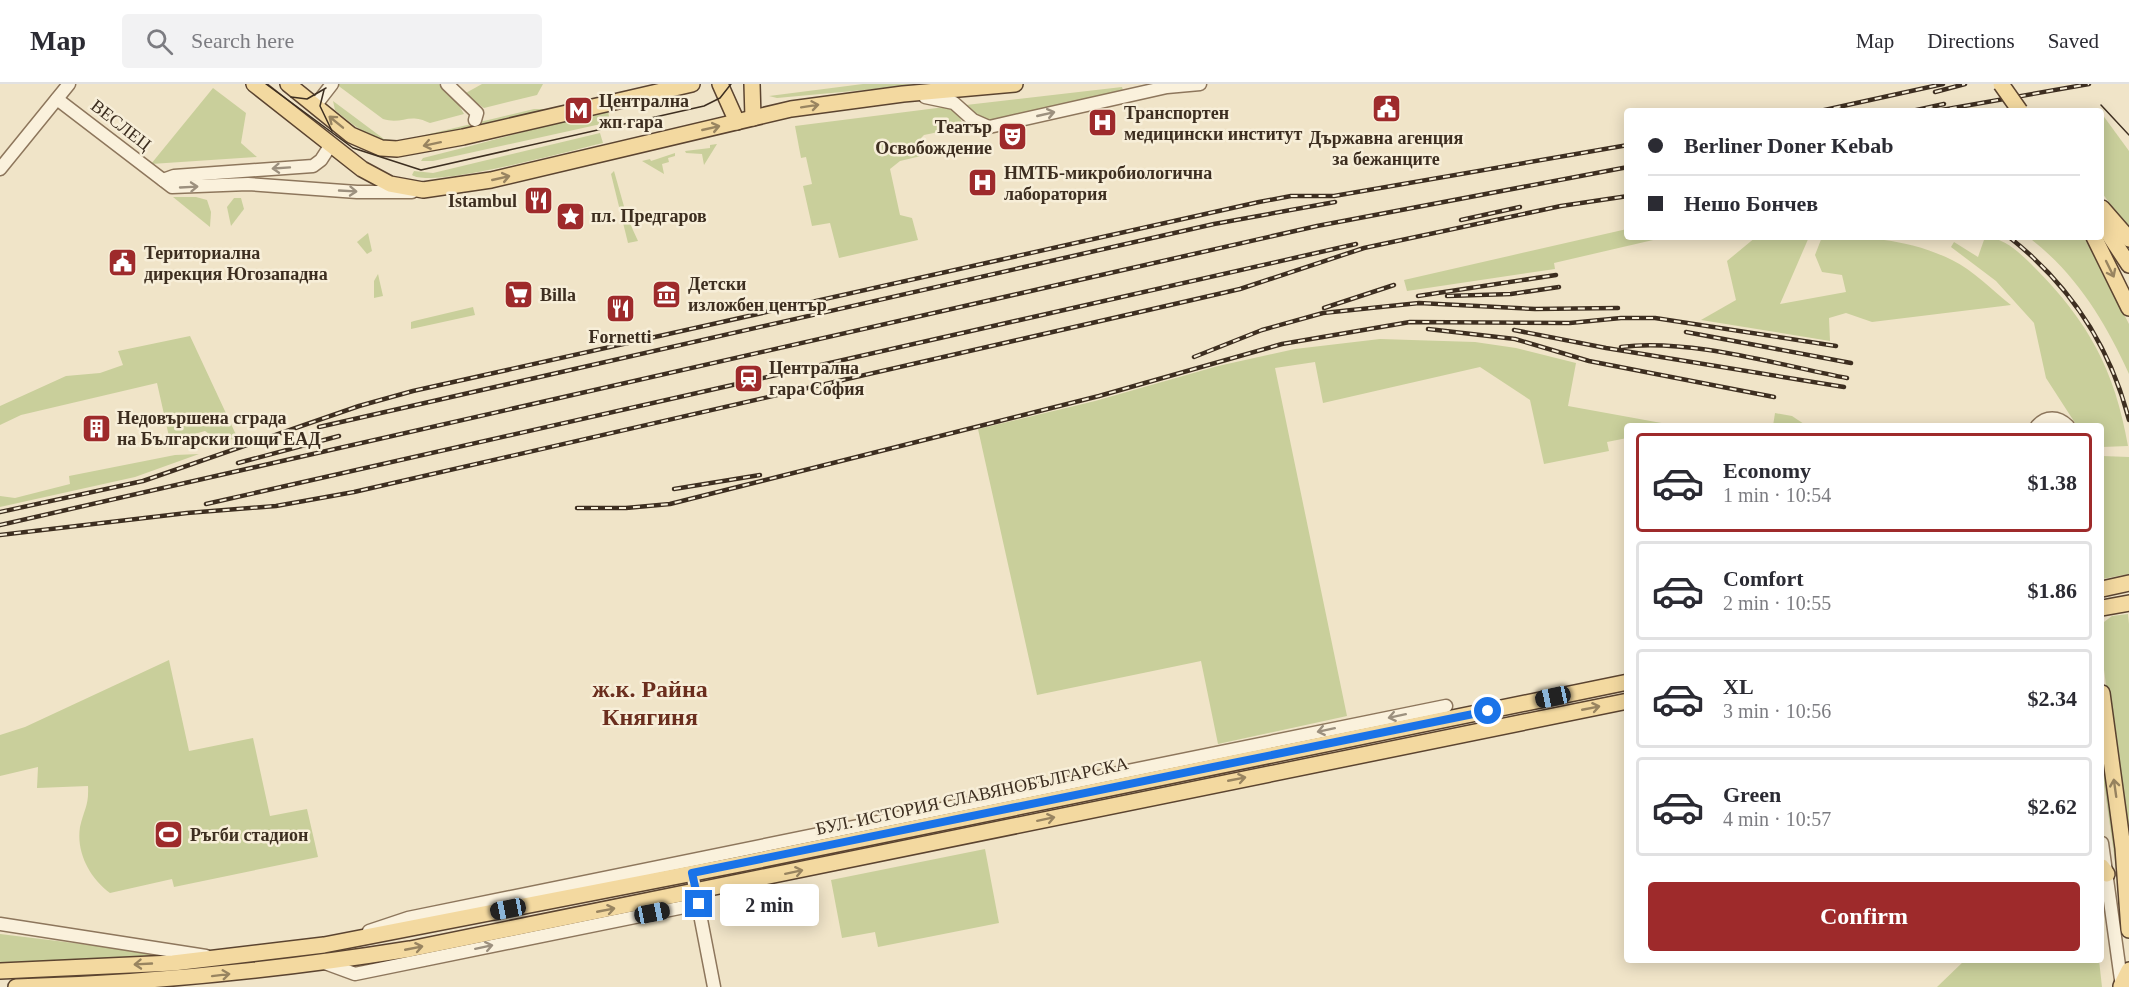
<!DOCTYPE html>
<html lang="en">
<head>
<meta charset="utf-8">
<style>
  body { margin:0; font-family:"Times New Roman",serif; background:#f2f2f3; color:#2b2b33; height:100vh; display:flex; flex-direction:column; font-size:22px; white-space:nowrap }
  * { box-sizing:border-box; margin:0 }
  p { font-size:20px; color:#7c7c81 }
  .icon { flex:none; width:33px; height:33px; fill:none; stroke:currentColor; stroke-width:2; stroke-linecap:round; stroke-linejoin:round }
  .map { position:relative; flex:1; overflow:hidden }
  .side { position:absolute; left:1624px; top:339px; width:480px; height:540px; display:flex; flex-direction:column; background:#fff; border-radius:6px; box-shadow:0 3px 15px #0003 }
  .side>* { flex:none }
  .banner { position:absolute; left:1624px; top:24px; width:480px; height:132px; border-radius:6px; box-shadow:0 3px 15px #0003; display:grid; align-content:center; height:132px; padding:0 24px; background:#fff }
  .end { position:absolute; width:27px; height:27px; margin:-14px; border:8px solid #1a73e8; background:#fff; box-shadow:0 0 0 3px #fff }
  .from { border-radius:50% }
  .bubble { position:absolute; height:42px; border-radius:6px; background:#fff; box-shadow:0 3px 15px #0003; font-size:20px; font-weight:700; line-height:42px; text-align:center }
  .car { position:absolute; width:18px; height:36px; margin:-18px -9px; border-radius:8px; box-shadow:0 0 4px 2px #0007; background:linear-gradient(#222 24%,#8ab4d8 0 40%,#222 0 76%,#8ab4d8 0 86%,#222 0) }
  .banner b { display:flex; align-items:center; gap:21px; height:57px; font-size:22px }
  .banner b+b { border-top:2px solid #e1e1e2 }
  .banner i { width:15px; height:15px; background:#2b2b33 }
  ul { padding:10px 0 0; list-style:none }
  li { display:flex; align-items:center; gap:18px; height:99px; margin:0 12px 9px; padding:0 12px; border:3px solid #e1e1e2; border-radius:6px }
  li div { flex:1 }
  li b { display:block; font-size:22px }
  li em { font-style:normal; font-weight:700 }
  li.active { border-color:#9e2a2b }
  li>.icon { width:54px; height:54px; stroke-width:1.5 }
  .action { display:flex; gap:12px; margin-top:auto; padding:12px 24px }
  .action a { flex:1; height:69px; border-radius:6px; background:#9e2a2b; color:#fff; font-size:24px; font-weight:700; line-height:69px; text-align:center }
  header { display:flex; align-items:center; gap:36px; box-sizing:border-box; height:84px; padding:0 30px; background:#fff; border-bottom:2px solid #e1e1e2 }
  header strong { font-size:28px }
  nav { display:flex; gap:33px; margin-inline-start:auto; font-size:21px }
  .search { width:420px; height:54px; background:#f2f2f3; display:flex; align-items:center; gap:15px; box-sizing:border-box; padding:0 21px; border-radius:6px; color:#7c7c81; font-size:22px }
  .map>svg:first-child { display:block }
  .green { fill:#c9cf9b }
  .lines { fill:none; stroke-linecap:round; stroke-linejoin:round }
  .minor-casing { stroke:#8d765c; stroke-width:15 }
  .major-casing { stroke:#5b4430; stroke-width:18 }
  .minor { stroke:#faf1dc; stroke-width:12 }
  .major { stroke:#f3d9a0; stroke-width:15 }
  .tram { stroke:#3d2e20; stroke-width:1.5 }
  .rail-casing { stroke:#3d2e20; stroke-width:4.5 }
  .rail { stroke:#f7eed8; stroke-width:2; stroke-dasharray:7; stroke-linecap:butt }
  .major-bridge-casing { stroke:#5b4430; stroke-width:18; stroke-linecap:butt }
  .major-bridge { stroke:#f3d9a0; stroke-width:15 }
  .oneway { stroke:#988460 }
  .oneway2 { stroke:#9c907e }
  .route { stroke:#1a73e8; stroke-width:8 }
  .labels { text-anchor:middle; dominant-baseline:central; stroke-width:5; stroke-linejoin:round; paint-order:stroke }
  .poi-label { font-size:18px; font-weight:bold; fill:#3d2e20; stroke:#f7eed8; text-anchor:start }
  .street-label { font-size:18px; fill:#3d2e20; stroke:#f7eed8 }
  .district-label { font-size:24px; font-weight:bold; fill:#6b2e1e; stroke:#f7eed8 }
</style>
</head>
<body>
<header>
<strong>Map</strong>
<div class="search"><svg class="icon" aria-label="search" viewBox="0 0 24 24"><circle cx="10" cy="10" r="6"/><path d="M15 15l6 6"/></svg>Search here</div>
<nav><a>Map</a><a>Directions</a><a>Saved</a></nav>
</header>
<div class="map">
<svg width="2129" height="903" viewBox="0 0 2129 903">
  <rect width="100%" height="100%" fill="#f0e4c8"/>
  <!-- green -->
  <g class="green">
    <path d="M336 0H439L457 18 464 30 430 39C408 28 403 41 383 35Z"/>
    <polygon points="482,0 543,0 537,11 484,24 464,10"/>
    <polygon points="863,0 929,0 777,14 769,12"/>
    <polygon points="1122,3 1123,6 992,39 984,38 966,21"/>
    <polygon points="213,4 246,29 241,59 257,73 151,80"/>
    <path d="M333 17 384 55 400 57 534 25H547L486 44 396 59C372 57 353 41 335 26Z"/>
    <path d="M945 23C956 24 961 33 963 43L924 51 921 54V72L900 77 890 85 900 131 912 134 918 156 839 174 830 139 812 142 803 102 812 100 806 73 801 74 795 42Z"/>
    <path d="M608 27 610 38 433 77H421L423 74C485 59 546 41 608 27Z"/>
    <polygon points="2102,30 2129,67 2129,145 2102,109"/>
    <path d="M600 49 603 59C573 66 431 105 412 91L414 87 433 89Z"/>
    <polygon points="717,60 704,81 702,70 686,69 685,67 710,64 710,61"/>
    <polygon points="675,69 675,72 668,74 669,78 662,80 664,90 642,77 650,75 651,77"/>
    <polygon points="614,87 627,133 638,157 628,159 611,90"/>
    <polygon points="173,113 196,113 207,116 211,128 210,143"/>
    <polygon points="234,114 241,114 244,125 231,142 227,123"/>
    <polygon points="1627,145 1628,153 1666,153 1554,179 1555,185 1407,207 1404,196"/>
    <polygon points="368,149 372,167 367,170 357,158"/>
    <path d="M1756 153H1809L1780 220 1846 208 1842 191 1822 188 1815 171 1822 153C1869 153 1909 155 1952 176 1973 186 1993 207 2011 221L1872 238 1846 229 1829 234 1830 257 1701 236 1736 216 1727 177Z"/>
    <path d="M1985 153C2004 153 2021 170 2034 183 2088 237 2115 286 2128 362L2102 363V342H2077L2046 294 2034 239 1996 197 1951 163 1954 158 1978 173Z"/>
    <path d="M2028 153H2084L2129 240V290C2105 237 2075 188 2028 153Z"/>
    <polygon points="378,190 383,212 374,214 374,197"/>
    <polygon points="473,223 475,231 411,245 411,238 414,237"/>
    <polygon points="190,252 238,355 218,356 205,347 170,357 157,299 21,331 0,341 0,322 66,292 100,289 123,281 118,267"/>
    <polygon points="1380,255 1475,258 1516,264 1576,279 1568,322 1678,342 1628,342 1627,354 1607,358 1609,367 1544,380 1530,316 1480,283 1323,319 1315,278 1275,284 1347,632 1218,660 1201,577 1037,611 978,345 1095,317 1218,282 1295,265"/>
    <polygon points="1775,329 1792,332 1807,342 1773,342"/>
    <polygon points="199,370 135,393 0,423 0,412 15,414 70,400 69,392 175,371"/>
    <polygon points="2102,372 2129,373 2129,490 2102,495"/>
    <polygon points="2128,530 2129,540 2129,791 2102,569 2104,538 2112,532"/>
    <path d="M169 576 189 667 253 654 270 732 307 725 318 773 174 803 172 795 110 809C90 794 76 769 80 743 84 725 89 722 88 702L37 704 38 683 0 692V651L25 643Z"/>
    <polygon points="2102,652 2119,775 2119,806 2102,685"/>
    <polygon points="985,765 999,839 878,863 875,848 842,854 831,796"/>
    <polygon points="0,850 164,870 162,873 0,879"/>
    <polygon points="1965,876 2099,876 2102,903 1937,903"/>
  </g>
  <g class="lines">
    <defs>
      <g id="minor">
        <polyline points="447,0 477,29 475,36"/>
        <polyline points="925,13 954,19 973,36 989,43 1167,3 1200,0"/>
        <polyline points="57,15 172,103 248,100 357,108 412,108"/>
        <polyline points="315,22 332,0"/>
        <polyline points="0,85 69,0"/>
        <polyline points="163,96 174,92 313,82 321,76 330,62"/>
        <path d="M2037 342C2046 332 2058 332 2068 342"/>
        <polyline points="2102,759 2122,903"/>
        <polyline points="692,789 714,903"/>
        <polyline points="0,840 206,872"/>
        <polyline points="369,847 408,834 1446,622"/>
        <polyline points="325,879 355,890 699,820"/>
      </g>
      <g id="major">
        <polyline points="254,0 362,85 390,100 423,106 491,96 791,25 903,10 1015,0"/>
        <polyline points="288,0 351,51 381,64 397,65 463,53 692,0"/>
        <polyline points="720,0 737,38"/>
        <polyline points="752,0 753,34"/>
        <polyline points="2102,124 2129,155"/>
        <polyline points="2102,140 2129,181"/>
        <polyline points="2094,153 2129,224"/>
        <polyline points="2102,505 2129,499"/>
        <polyline points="2102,524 2129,519"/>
        <polyline points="2102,609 2123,764 2129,846"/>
        <polyline points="2102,783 2107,790"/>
        <polyline points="0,887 173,879 324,861 735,781 1628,598"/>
        <polyline points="2121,902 2129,886"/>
        <path d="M16 903C149 899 279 886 410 865L1628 617"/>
      </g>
    </defs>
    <!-- minor casing -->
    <use href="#minor" class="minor-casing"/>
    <!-- major casing -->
    <use href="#major" class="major-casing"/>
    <!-- minor -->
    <use href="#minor" class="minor"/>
    <!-- major -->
    <use href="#major" class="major"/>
    <!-- tram -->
    <g class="tram">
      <polyline points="266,0 353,64 421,86 704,22 720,14 731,0"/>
      <polyline points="324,6 320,22 332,47"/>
      <polyline points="291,13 307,15 326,4"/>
      <polyline points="2101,21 2129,51"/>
    </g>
    <defs>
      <g id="rail">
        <polyline points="1935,8 1965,0"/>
        <polyline points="1820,27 1943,0"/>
        <polyline points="1912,27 1944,20"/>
        <polyline points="1936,27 2089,0"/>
        <polyline points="1461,136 1520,123"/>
        <path d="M2009 153C2069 200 2110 262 2129 336"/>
        <polyline points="1418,212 1556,191"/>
        <polyline points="1447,212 1511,210 1559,203"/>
        <polyline points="1324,224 1394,201"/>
        <polyline points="1428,245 1515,255 1589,277 1774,313"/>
        <polyline points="1514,246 1606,264 1844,303"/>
        <polyline points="1686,248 1851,279"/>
        <path d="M1621 263C1689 254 1779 281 1847 294"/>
        <polyline points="1194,273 1262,246 1323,229 1419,219 1535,225 1618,224"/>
        <polyline points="319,343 1214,140 1335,118"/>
        <polyline points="238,379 339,352"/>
        <polyline points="674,405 760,391"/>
        <polyline points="206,420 1356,160"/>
        <polyline points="577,424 626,424 670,420 1099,312 1282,260 1410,238 1570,239 1621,234 1655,234 1836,262"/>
        <polyline points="0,428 143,397 359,322 413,307 1259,118 1291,112 1334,112 1628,61"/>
        <polyline points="0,441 1317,142 1628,83"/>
        <polyline points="0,451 187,429 276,422 354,408 1240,205 1364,164 1561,122 1628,112"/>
      </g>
    </defs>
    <!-- rail casing -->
    <use href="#rail" class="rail-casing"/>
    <!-- rail -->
    <use href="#rail" class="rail"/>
    <defs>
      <polyline id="major-bridge" points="2001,0 2020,27"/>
    </defs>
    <!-- major-bridge casing -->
    <use href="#major-bridge" class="major-bridge-casing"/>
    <!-- major-bridge -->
    <use href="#major-bridge" class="major-bridge"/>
  </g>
  <!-- one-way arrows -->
  <defs><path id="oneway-shaft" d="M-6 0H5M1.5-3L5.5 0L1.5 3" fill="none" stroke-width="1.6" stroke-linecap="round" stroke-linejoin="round" transform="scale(1.5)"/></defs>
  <g class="oneway">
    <use href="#oneway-shaft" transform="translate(810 22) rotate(-9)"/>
    <use href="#oneway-shaft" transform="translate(336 38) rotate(-141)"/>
    <use href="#oneway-shaft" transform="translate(711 44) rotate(-13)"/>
    <use href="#oneway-shaft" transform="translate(432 60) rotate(168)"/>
    <use href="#oneway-shaft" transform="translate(501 94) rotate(-13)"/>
    <use href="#oneway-shaft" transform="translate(2110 185) rotate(64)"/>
    <use href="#oneway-shaft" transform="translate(1591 624) rotate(-11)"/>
    <use href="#oneway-shaft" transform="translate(1237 695) rotate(-11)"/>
    <use href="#oneway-shaft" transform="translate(2115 704) rotate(-98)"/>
    <use href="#oneway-shaft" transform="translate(1046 735) rotate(-12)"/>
    <use href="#oneway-shaft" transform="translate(794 788) rotate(-12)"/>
    <use href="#oneway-shaft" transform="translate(606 826) rotate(-11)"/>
    <use href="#oneway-shaft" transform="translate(414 864) rotate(-11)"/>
    <use href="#oneway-shaft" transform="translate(143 880) rotate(177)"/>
    <use href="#oneway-shaft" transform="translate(221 891) rotate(-7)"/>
  </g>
  <g class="oneway2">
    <use href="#oneway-shaft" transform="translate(1046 30) rotate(-13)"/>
    <use href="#oneway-shaft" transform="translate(281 84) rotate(176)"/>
    <use href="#oneway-shaft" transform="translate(189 103) rotate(-3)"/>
    <use href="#oneway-shaft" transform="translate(348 107) rotate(3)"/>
    <use href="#oneway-shaft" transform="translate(1397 632) rotate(168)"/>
    <use href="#oneway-shaft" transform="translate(1326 646) rotate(168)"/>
    <use href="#oneway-shaft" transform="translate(484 863) rotate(-12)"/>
  </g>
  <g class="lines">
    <!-- route -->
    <polyline class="route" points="699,820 692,789 1488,627"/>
  </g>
  <!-- icons -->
  <defs>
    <symbol id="civic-square" viewBox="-11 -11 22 22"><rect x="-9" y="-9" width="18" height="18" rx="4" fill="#9e2a2b" stroke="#f7eed8"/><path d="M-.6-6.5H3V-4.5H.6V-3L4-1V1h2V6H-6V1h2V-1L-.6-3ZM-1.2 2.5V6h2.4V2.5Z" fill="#fff"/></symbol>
    <symbol id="metro-square" viewBox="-11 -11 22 22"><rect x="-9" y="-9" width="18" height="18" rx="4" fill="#9e2a2b" stroke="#f7eed8"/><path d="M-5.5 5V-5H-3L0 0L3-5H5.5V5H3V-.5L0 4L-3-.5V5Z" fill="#fff"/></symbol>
    <symbol id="hospital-square" viewBox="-11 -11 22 22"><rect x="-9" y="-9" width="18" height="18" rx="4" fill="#9e2a2b" stroke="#f7eed8"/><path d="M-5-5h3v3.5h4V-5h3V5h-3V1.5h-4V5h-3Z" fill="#fff"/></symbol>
    <symbol id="theatre-square" viewBox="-11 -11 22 22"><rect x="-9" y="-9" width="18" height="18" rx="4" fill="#9e2a2b" stroke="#f7eed8"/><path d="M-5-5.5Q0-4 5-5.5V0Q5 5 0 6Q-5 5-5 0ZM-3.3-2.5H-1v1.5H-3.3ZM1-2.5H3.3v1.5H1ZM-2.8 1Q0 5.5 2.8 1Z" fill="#fff"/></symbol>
    <symbol id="restaurant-square" viewBox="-11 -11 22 22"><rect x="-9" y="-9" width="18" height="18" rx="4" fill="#9e2a2b" stroke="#f7eed8"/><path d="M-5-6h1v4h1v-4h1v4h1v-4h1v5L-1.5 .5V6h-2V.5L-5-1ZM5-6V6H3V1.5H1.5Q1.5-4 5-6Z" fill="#fff"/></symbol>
    <symbol id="sight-square" viewBox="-11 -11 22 22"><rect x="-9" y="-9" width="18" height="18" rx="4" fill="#9e2a2b" stroke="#f7eed8"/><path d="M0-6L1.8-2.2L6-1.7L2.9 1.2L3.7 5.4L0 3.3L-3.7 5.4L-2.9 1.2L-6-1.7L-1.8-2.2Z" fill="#fff"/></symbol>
    <symbol id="museum-square" viewBox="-11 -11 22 22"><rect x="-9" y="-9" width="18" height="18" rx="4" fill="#9e2a2b" stroke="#f7eed8"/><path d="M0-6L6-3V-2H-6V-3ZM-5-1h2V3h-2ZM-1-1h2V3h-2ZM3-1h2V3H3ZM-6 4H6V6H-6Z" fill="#fff"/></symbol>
    <symbol id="supermarket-square" viewBox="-11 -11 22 22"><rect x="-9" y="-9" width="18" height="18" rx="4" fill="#9e2a2b" stroke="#f7eed8"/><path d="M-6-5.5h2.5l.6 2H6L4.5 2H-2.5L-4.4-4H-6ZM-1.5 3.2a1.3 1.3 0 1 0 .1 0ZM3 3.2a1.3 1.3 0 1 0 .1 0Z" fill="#fff"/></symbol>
    <symbol id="station-square" viewBox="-11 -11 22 22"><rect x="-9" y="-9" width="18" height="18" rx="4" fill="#9e2a2b" stroke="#f7eed8"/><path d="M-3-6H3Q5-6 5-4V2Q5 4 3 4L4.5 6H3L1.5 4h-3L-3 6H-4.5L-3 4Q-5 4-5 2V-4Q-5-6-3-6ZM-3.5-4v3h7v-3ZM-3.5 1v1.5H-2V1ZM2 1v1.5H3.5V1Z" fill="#fff"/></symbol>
    <symbol id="building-square" viewBox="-11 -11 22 22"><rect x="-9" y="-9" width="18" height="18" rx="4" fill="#9e2a2b" stroke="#f7eed8"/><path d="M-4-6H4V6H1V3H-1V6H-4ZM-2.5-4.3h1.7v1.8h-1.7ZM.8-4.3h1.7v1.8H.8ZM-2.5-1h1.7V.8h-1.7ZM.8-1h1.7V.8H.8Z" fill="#fff"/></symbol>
    <symbol id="stadium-square" viewBox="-11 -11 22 22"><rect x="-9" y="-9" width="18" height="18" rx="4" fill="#9e2a2b" stroke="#f7eed8"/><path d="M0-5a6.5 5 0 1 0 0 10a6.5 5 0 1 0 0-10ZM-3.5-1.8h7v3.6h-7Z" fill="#fff"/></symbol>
  </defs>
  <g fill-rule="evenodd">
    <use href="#civic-square" x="1370" y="8" width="33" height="33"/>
    <use href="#metro-square" x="562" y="10" width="33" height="33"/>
    <use href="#hospital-square" x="1086" y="22" width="33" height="33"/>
    <use href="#theatre-square" x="996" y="36" width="33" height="33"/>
    <use href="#hospital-square" x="966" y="82" width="33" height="33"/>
    <use href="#restaurant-square" x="522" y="100" width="33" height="33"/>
    <use href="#sight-square" x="554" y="116" width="33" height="33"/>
    <use href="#civic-square" x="106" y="162" width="33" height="33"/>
    <use href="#museum-square" x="650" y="194" width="33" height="33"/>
    <use href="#supermarket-square" x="502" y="194" width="33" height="33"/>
    <use href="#restaurant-square" x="604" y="208" width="33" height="33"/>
    <use href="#station-square" x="732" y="278" width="33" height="33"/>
    <use href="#building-square" x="80" y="328" width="33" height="33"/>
    <use href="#stadium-square" x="152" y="734" width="33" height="33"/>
  </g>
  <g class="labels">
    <!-- poi labels -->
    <g class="poi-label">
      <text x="599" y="17">Централна<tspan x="599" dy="21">жп гара</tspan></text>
      <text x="1124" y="29">Транспортен<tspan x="1124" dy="21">медицински институт</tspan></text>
      <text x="992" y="43" text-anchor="end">Театър<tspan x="992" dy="21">Освобождение</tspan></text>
      <text x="1386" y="54" text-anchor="middle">Държавна агенция<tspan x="1386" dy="21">за бежанците</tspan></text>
      <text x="1004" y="89">НМТБ-микробиологична<tspan x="1004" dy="21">лаборатория</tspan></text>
      <text x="517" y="117" text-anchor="end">Istambul</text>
      <text x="591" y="132">пл. Предгаров</text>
      <text x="144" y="169">Териториална<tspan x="144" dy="21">дирекция Югозападна</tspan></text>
      <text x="688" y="200">Детски<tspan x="688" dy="21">изложбен център</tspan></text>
      <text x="540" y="211">Billa</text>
      <text x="620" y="253" text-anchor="middle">Fornetti</text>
      <text x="769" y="284">Централна<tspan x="769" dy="21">гара София</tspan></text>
      <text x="117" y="334">Недовършена сграда<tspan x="117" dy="21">на Български пощи ЕАД</tspan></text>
      <text x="190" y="751">Ръгби стадион</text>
    </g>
    <!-- street labels -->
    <g class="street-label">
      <text transform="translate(121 41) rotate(38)">ВЕСЛЕЦ</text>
      <text transform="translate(972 712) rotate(-12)">БУЛ. ИСТОРИЯ СЛАВЯНОБЪЛГАРСКА</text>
    </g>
    <!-- district labels -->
    <g class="district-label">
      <text x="650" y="605">ж.к. Райна<tspan x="650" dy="28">Княгиня</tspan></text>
    </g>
  </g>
</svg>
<i class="end from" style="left:1488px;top:627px"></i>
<i class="end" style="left:699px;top:820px"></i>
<div class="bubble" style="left:720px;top:800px;width:99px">2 min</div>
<i class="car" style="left:1553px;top:613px;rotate:258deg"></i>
<i class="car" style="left:508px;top:825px;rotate:259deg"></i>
<i class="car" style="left:652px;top:829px;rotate:79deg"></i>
<div class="banner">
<b><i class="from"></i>Berliner Doner Kebab</b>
<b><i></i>Нешо Бончев</b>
</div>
<section class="side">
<ul>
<li class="active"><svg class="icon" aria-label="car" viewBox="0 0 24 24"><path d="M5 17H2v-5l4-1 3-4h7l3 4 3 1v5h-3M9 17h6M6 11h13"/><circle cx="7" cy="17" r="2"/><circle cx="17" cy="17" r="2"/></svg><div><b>Economy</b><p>1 min · 10:54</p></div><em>$1.38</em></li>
<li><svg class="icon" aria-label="car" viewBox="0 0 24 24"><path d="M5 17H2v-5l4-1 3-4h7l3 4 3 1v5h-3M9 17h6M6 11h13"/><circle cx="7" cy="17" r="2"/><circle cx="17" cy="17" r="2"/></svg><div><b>Comfort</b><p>2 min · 10:55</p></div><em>$1.86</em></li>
<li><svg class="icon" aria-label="car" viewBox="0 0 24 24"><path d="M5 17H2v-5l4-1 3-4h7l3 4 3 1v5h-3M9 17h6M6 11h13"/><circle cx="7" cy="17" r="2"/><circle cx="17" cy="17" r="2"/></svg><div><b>XL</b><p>3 min · 10:56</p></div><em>$2.34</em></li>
<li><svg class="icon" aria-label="car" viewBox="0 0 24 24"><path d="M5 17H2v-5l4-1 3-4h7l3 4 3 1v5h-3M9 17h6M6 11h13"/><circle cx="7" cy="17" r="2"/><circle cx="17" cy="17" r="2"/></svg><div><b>Green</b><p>4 min · 10:57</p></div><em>$2.62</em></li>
</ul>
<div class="action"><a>Confirm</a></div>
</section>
</div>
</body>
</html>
